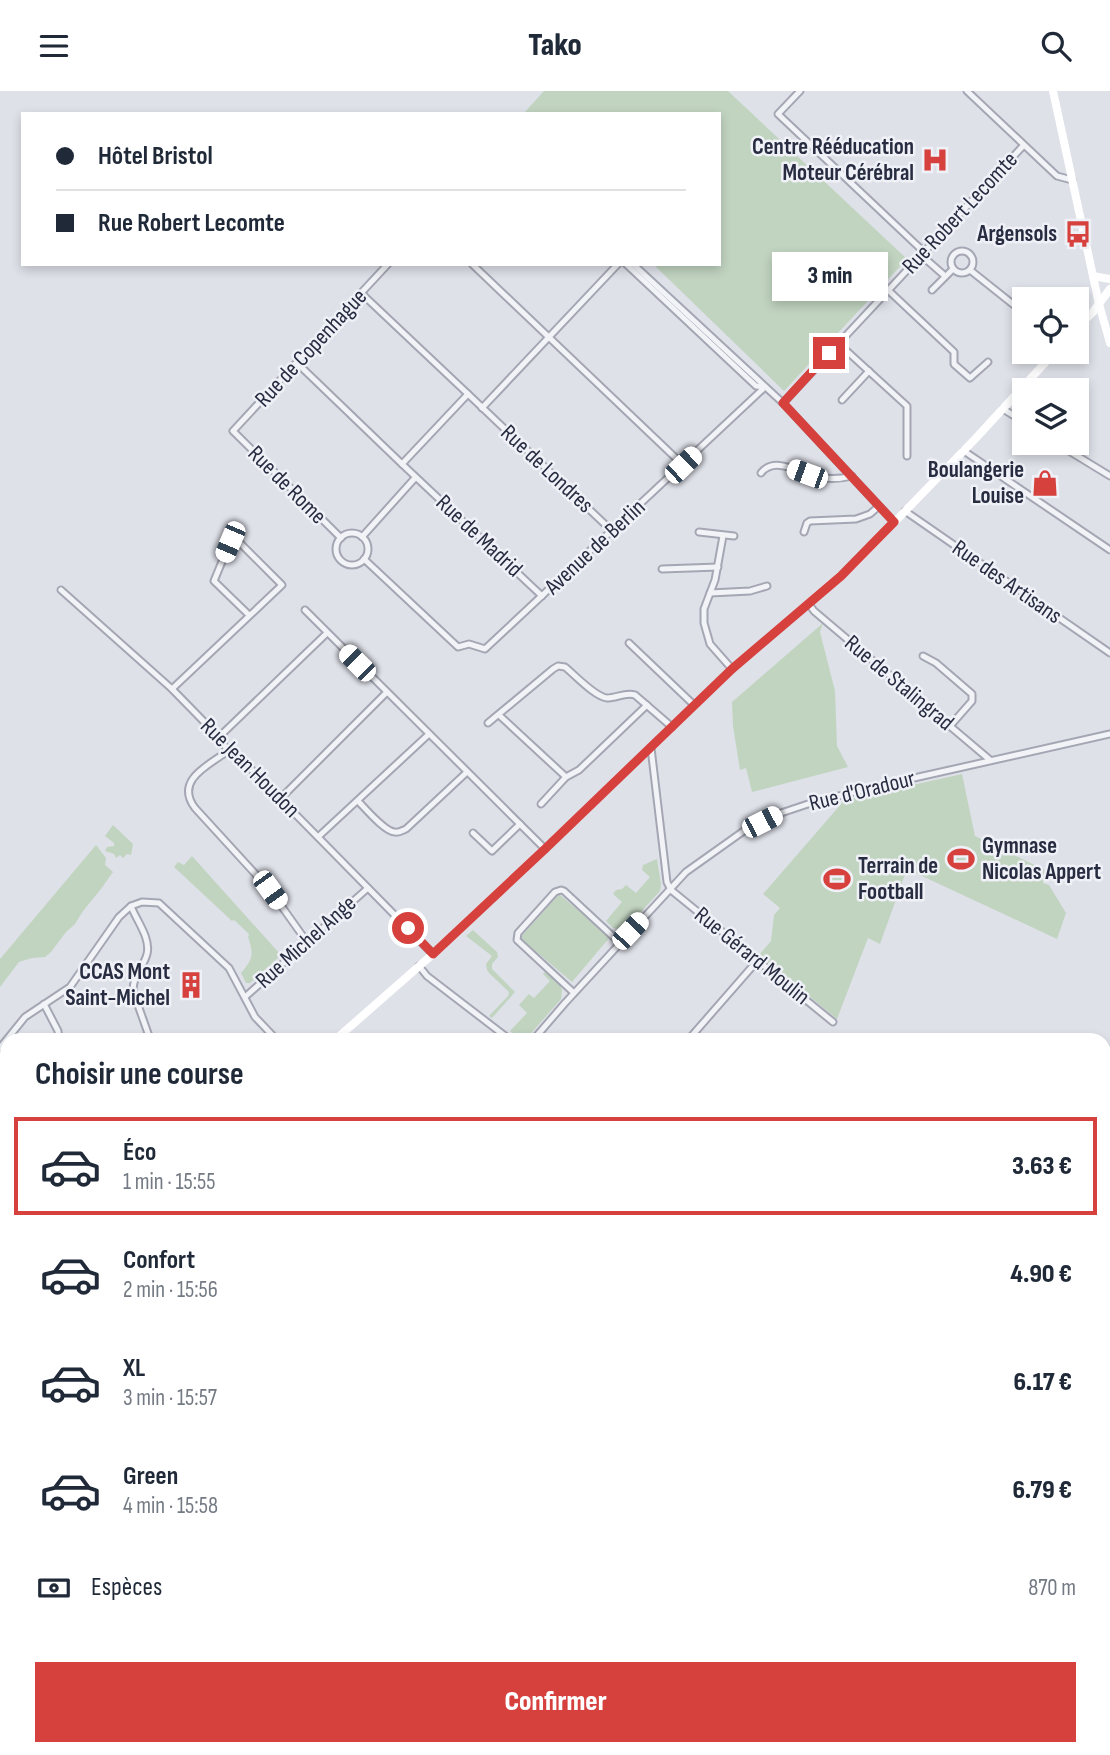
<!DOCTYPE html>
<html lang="fr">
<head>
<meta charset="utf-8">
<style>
  body { margin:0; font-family:"Sofia Sans Condensed",sans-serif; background:#f2f2f3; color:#1f2937; height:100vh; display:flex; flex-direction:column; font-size:26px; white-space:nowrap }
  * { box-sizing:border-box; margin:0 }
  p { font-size:23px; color:#747a83 }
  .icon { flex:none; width:38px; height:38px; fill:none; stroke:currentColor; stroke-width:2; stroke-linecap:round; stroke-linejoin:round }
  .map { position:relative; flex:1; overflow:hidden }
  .panel { position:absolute; left:0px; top:942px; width:1111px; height:723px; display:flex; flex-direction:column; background:#fff; border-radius:21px 21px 0 0; box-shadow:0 4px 10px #0003 }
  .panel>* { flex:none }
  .banner { position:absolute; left:21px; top:21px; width:700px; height:154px; border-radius:0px; box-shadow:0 4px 10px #0003; display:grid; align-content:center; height:154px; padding:0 35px; background:#fff }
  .controls { position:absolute; left:1012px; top:196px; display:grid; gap:14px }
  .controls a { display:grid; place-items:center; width:77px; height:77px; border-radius:0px; background:#fff; box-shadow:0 4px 10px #0003; font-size:35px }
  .end { position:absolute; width:32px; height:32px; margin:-16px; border:9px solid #d6403d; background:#fff; box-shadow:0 0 0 4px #fff }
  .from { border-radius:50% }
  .bubble { position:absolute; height:49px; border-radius:0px; background:#fff; box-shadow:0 4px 10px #0003; font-size:23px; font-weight:800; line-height:49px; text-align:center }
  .car { position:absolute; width:21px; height:42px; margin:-21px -10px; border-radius:9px; box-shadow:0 0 5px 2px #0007; background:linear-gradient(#fff 24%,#345 0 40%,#fff 0 76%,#345 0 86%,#fff 0) }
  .banner b { display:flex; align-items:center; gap:24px; height:66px; font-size:26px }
  .banner b+b { border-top:2px solid #e0e1e3 }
  .banner i { width:18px; height:18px; background:#1f2937 }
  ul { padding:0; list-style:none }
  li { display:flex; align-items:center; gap:21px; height:98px; margin:0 14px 10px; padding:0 21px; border:4px solid transparent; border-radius:0px }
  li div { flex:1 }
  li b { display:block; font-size:26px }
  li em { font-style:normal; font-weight:800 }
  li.active { border-color:#d6403d }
  li>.icon { width:63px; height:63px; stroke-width:1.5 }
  h2 { padding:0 35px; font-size:32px; line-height:84px }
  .pay { display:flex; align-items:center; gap:18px; height:77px; padding:0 35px; font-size:26px }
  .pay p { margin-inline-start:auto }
  .action { display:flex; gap:14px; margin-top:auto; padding:14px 35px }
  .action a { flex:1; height:80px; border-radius:0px; background:#d6403d; color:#fff; font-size:28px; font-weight:800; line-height:80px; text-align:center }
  header { display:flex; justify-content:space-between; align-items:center; height:91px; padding:0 35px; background:#fff; font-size:32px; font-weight:800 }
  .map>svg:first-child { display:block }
  .green { fill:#c1d4c0 }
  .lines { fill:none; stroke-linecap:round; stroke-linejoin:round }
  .minor-casing { stroke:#a4a7b3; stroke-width:9 }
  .primary-casing { stroke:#9ea3b6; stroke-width:12 }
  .minor { stroke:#f2f3f7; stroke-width:5 }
  .secondary { stroke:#fff; stroke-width:8 }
  .primary { stroke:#fff; stroke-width:9 }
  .route { stroke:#d6403d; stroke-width:9 }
  .labels { text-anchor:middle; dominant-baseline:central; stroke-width:5; stroke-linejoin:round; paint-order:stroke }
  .poi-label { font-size:23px; font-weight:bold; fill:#272c41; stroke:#eff1f7; text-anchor:end }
  .street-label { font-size:23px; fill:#272c41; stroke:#eff1f7 }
</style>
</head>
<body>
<header><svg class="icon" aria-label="menu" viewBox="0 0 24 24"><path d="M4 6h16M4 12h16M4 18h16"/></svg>Tako<svg class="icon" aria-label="search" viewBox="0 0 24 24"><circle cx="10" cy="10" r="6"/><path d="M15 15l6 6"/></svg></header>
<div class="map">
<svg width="1110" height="1664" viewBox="0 0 1110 1664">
  <rect width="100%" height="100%" fill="#dfe1e9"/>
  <!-- green -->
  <g class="green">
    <polygon points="544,0 728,0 907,168 784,300 653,173 719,173 719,23 523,23"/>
    <polygon points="823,532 820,541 835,600 837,655 848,676 752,701 746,677 740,679 733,635 732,611"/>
    <polygon points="962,683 975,745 1045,779 1043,792 1049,794 1066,822 1057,848 907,778 880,853 868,847 837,928 759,864 771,850 774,824 780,817 763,803 842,712 841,710"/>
    <polygon points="113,734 133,753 131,764 127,763 123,767 120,764 116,767 114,763 105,760 107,756 114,755 114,752 105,745"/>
    <polygon points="96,754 106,767 105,774 113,781 101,798 83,820 75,833 66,841 51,861 45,866 32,867 19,871 0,896 0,868"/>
    <path d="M192 765 281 864 250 892H246L241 882C253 868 254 863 248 846L249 843 234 829 232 830 174 776 178 771 184 774Z"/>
    <polygon points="657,768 661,793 660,800 629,834 620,838 613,837 606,830 622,811 613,803 616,799 622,798 626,794 636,802 650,786 642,779 643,774"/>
    <polygon points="559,803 610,846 572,891 520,847"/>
    <polygon points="473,839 497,861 498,866 492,873 492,878 515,901 492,927 489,925 508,905 509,901 490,883 487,879 486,873 492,865 466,845"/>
    <polygon points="545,881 560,893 562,899 561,908 527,947 521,948 510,940 527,922 519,914 529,903 534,907 550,890 543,883"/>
    <polygon points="0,1005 7,1010 7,1168 3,1172 0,1170"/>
    <polygon points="394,1657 576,1657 586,1664 397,1664"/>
  </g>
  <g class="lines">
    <defs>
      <g id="minor">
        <polyline points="800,0 778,23 924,161"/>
        <polyline points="967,0 1057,85 1072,89"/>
        <circle cx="962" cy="171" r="11"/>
        <polyline points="921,164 945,185"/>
        <polyline points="472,173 683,374"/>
        <polyline points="626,173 756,295 765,296"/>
        <polyline points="633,173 783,312 894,431"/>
        <polyline points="970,179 1024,222"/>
        <polyline points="888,199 954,261 954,273 970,287 988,271"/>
        <polyline points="932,199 953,178"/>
        <polyline points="361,202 468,303"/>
        <polyline points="838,252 907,315 907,365"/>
        <polyline points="297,272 402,373"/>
        <polyline points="842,309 869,280"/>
        <polyline points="783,312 1023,55"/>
        <polyline points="482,317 618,173"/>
        <polyline points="1003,318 1024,331"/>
        <polyline points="1056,352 1110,385"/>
        <polyline points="964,360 1110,459"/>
        <path d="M761 382C775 364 801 383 819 386 831 389 840 388 852 385"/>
        <polyline points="905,420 1110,562"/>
        <polyline points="699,441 734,445"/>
        <polyline points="804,441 807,432 810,430 856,428 870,423 879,415"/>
        <circle cx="352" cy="458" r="16"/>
        <polyline points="723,445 715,489 704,518 704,532 710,553 732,578"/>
        <polyline points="362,446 415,387"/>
        <polyline points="341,447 233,340 388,173"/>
        <polyline points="364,468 458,556 469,553 485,558 765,296"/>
        <polyline points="662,478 718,476"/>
        <polyline points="61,499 172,598 219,646 228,660 245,672 433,863"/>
        <polyline points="710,502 750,500 767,495"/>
        <polyline points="542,505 402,373 468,303 612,440"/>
        <polyline points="809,513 814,520 990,669"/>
        <polyline points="305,519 545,758"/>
        <polyline points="629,552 694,614"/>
        <polyline points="923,565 936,572 972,603 972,610 950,635"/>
        <polyline points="172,598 282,494 238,450 234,449 230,451 214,490 249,524"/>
        <polyline points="499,624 566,686"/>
        <path d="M488 632 553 578 558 575 565 576C575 584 595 606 607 607 617 607 625 601 635 604L672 636"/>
        <polyline points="219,646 327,542"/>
        <polyline points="651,657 667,791 671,799 833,931"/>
        <path d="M228 660C209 674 174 689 195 717L270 799 307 851"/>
        <polyline points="280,708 387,601"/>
        <path d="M358 710C365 717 385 741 395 741 399 742 403 739 406 738L467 681"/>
        <polyline points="541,713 566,686 579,679 647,614"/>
        <polyline points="473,742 492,760 520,733"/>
        <polyline points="318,746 429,643"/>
        <path d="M131 815C136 829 151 847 147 863 143 878 133 883 133 900L150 948"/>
        <polyline points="419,875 427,885 509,948"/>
        <polyline points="574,902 517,849 518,842 555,801 561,799 564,800 620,852"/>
        <polyline points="245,906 368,797"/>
        <polyline points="44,913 58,940 59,948"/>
        <polyline points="534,948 565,912 686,781 745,739 778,723 808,713 865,698 1110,643"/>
        <polyline points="689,948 758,869"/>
        <polyline points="0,957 25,926 70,896 119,826 131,815 142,811 159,812 229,877 255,926 276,948"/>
        <polyline points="0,1175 7,1180"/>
        <polyline points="1104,1193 1110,1202"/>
        <polyline points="1104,1355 1110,1352"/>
        <polyline points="0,1376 7,1379"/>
        <polyline points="1104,1529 1110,1511"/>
        <polyline points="0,1568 7,1573"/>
        <polyline points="1104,1618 1110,1614"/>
        <polyline points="120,1657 123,1664"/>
        <polyline points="225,1657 227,1664"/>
        <polyline points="307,1657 309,1664"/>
        <polyline points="740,1657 741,1664"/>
        <polyline points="922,1657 922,1664"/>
        <polyline points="1083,1662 1083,1664"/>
        <polyline points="125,1664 130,1657"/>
        <polyline points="701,1664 711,1657"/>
        <polyline points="910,1664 917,1657"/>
      </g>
      <g id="primary">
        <polyline points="0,1303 7,1310"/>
        <polyline points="0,1319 7,1325"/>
        <polyline points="381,1657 385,1664"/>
      </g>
    </defs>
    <!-- minor casing -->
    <use href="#minor" class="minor-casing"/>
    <!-- primary casing -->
    <use href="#primary" class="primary-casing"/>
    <!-- minor -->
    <use href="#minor" class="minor"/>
    <!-- secondary -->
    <g class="secondary">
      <polyline points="1053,0 1099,213 1110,252"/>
      <polyline points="1093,185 1110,188"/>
      <polyline points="1076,238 1093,221 1110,198"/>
      <polyline points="336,948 433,863 545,758 732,578 854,473 976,347 1055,261"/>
      <polyline points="1104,1023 1110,1007"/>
      <polyline points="0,1250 7,1245"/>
      <polyline points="0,1277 7,1294"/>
      <polyline points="0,1411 7,1409"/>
      <polyline points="1104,1450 1110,1465"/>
      <polyline points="1104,1642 1110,1640"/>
      <polyline points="805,1657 810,1659 817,1657"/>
      <polyline points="840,1657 866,1664"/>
      <polyline points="749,1664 761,1657"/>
      <polyline points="996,1664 1039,1657"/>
    </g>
    <!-- primary -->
    <use href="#primary" class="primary"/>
  </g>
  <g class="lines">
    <!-- route -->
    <polyline class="route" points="408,837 433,863 545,758 732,578 841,485 894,431 783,312 829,262"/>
  </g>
  <!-- icons -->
  <defs>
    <symbol id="hospital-bare" viewBox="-9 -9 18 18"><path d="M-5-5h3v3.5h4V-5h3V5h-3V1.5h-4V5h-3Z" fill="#d6403d" stroke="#eff1f7" stroke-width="2.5" paint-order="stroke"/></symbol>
    <symbol id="bus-bare" viewBox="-9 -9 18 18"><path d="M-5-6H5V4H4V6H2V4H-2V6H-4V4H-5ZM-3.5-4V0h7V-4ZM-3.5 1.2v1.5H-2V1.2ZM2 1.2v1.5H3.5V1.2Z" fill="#d6403d" stroke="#eff1f7" stroke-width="2.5" paint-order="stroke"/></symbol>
    <symbol id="shop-bare" viewBox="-9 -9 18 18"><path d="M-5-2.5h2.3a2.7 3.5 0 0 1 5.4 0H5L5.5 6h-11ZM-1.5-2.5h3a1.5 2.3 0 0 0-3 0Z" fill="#d6403d" stroke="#eff1f7" stroke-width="2.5" paint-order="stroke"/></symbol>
    <symbol id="stadium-bare" viewBox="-9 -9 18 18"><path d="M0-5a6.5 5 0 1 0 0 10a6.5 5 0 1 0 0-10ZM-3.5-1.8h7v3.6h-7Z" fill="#d6403d" stroke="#eff1f7" stroke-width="2.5" paint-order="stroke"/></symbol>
    <symbol id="building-bare" viewBox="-9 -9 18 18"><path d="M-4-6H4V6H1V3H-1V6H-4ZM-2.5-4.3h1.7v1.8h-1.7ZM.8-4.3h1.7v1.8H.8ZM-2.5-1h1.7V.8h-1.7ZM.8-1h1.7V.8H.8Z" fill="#d6403d" stroke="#eff1f7" stroke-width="2.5" paint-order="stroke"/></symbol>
  </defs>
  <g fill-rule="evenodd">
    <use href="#hospital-bare" x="916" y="50" width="38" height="38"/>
    <use href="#bus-bare" x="1059" y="124" width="38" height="38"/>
    <use href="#shop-bare" x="1026" y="373" width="38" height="38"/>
    <use href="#stadium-bare" x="942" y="749" width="38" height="38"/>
    <use href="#stadium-bare" x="818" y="769" width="38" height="38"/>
    <use href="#building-bare" x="172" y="875" width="38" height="38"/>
  </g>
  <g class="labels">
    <!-- poi labels -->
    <g class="poi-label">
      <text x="914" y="56">Centre Rééducation<tspan x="914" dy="26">Moteur Cérébral</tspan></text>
      <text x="1057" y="143">Argensols</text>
      <text x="1024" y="379">Boulangerie<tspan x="1024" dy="26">Louise</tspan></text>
      <text x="982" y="755" text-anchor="start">Gymnase<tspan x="982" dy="26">Nicolas Appert</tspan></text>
      <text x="858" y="775" text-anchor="start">Terrain de<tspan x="858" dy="26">Football</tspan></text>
      <text x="170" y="881">CCAS Mont<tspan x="170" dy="26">Saint-Michel</tspan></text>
    </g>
    <!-- street labels -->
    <g class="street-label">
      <text transform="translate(960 122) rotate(-47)">Rue Robert Lecomte</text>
      <text transform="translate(311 257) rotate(-47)">Rue de Copenhague</text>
      <text transform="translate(547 378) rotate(43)">Rue de Londres</text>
      <text transform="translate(287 394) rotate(45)">Rue de Rome</text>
      <text transform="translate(479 445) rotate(43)">Rue de Madrid</text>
      <text transform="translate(595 456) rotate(-43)">Avenue de Berlin</text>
      <text transform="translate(1007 491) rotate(35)">Rue des Artisans</text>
      <text transform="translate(899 592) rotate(40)">Rue de Stalingrad</text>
      <text transform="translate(250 677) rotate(45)">Rue Jean Houdon</text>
      <text transform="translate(862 700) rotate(-14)">Rue d'Oradour</text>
      <text transform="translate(306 851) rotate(-42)">Rue Michel Ange</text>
      <text transform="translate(752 865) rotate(39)">Rue Gérard Moulin</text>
    </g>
  </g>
</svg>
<div class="controls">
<a><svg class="icon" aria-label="locate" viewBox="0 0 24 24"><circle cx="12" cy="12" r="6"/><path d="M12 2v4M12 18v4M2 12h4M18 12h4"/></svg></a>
<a><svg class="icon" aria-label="layers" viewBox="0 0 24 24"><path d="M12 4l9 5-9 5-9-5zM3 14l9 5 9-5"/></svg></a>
</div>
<i class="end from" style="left:408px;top:837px"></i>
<i class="end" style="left:829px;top:262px"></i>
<div class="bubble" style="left:772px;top:161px;width:116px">3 min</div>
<i class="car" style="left:683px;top:374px;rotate:46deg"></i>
<i class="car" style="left:807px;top:383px;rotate:290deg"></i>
<i class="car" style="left:230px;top:451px;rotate:203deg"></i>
<i class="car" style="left:357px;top:572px;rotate:315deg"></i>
<i class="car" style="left:762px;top:731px;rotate:63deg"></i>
<i class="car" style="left:270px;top:799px;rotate:144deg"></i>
<i class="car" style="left:630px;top:840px;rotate:43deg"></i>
<div class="banner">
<b><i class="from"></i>Hôtel Bristol</b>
<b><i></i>Rue Robert Lecomte</b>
</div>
<section class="panel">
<h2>Choisir une course</h2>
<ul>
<li class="active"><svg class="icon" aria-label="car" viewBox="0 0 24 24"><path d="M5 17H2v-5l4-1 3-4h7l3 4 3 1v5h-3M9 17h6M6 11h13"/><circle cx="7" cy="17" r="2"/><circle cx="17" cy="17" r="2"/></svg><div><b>Éco</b><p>1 min · 15:55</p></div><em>3.63 €</em></li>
<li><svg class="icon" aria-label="car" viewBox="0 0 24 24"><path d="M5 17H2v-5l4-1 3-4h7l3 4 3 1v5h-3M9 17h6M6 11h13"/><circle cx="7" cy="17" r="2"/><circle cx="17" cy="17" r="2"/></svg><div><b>Confort</b><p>2 min · 15:56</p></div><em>4.90 €</em></li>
<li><svg class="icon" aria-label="car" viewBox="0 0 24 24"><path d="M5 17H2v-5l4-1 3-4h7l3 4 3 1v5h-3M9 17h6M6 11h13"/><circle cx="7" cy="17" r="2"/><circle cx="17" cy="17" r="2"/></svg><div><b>XL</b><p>3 min · 15:57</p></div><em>6.17 €</em></li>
<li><svg class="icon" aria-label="car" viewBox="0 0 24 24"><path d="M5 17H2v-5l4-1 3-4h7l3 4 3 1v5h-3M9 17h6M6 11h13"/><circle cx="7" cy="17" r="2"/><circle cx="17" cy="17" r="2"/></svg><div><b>Green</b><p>4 min · 15:58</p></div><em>6.79 €</em></li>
</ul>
<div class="pay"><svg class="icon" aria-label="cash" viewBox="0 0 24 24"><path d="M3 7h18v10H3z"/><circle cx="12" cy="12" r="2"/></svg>Espèces<p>870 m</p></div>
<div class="action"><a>Confirmer</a></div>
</section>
</div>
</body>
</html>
